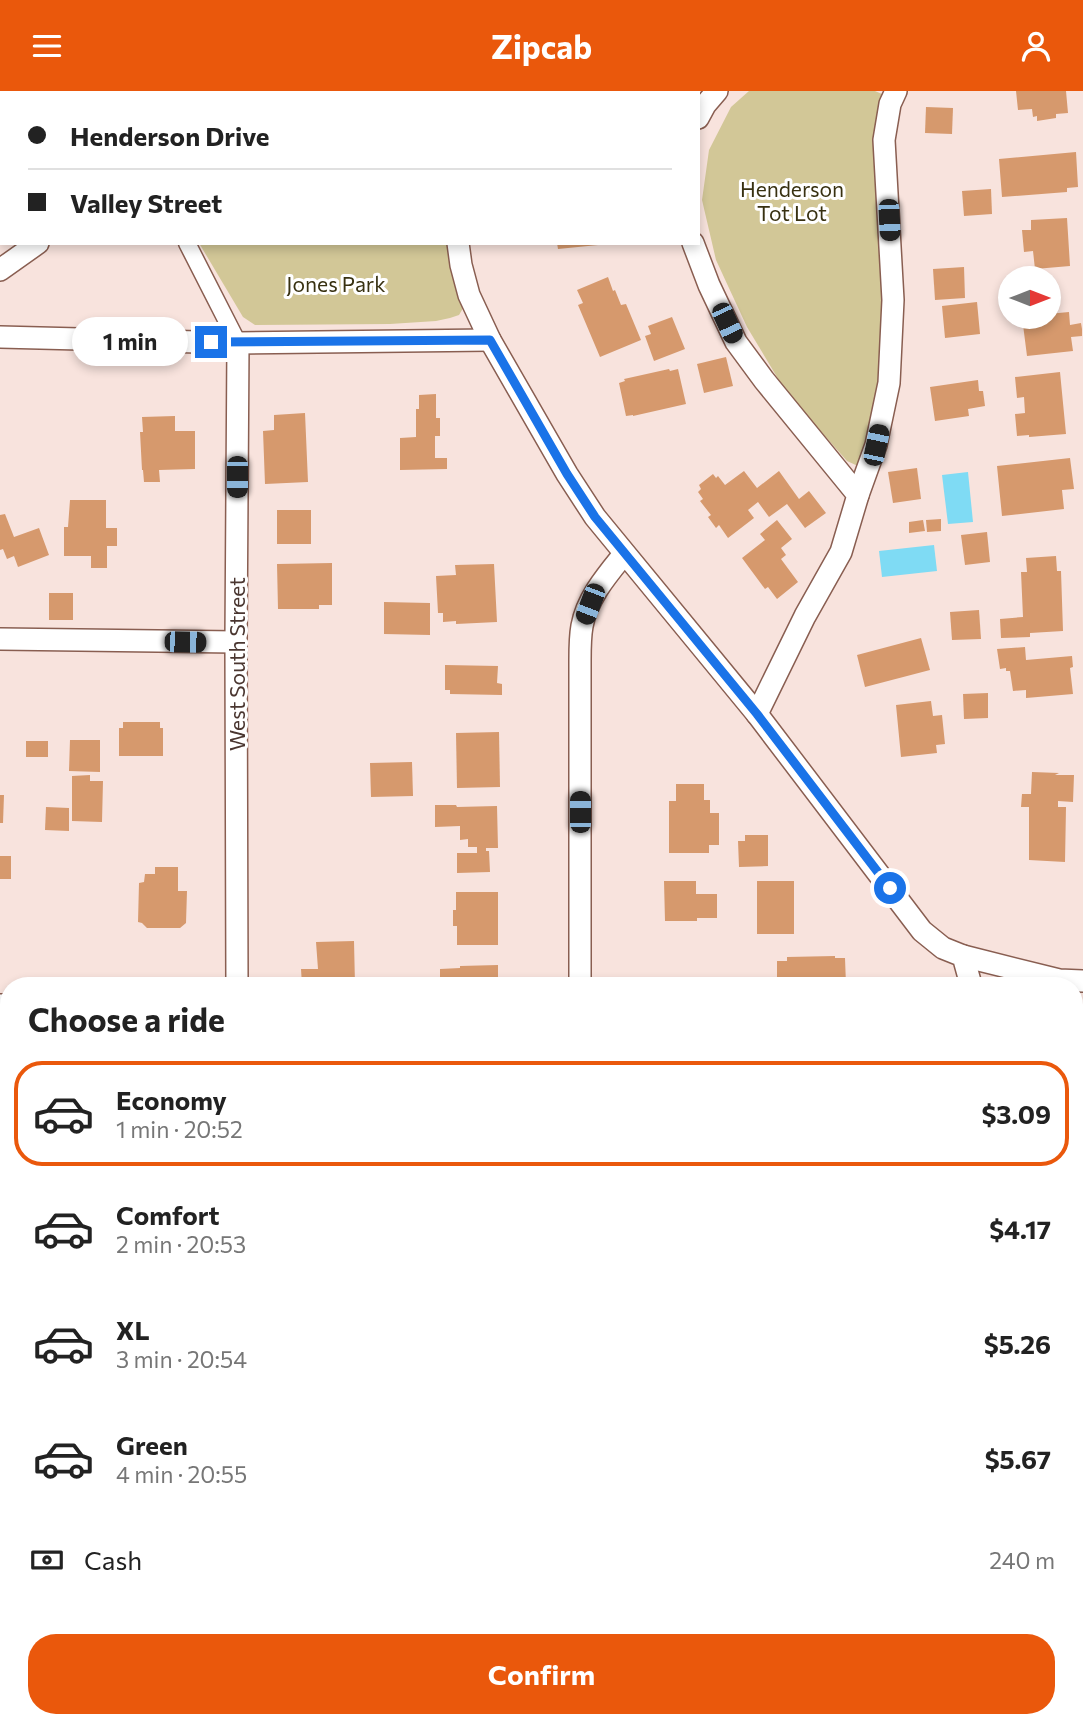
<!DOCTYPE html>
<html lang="en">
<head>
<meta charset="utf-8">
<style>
  body { margin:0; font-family:Commissioner,sans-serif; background:#f2f2f2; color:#222; height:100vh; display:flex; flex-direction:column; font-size:26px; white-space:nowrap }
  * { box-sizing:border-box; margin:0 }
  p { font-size:23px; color:#767676 }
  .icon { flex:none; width:38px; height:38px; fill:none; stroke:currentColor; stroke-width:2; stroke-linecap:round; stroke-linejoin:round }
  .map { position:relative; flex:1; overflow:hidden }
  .drawer { position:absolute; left:0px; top:886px; width:1083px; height:751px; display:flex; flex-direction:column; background:#fff; border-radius:28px 28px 0 0; box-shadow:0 4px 10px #0003 }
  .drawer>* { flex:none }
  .top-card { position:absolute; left:0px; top:0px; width:700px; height:154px; box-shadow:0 4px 10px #0003; display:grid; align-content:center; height:154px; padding:0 28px; background:#fff }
  .needle { width:46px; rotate:90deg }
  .tools { position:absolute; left:998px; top:175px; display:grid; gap:14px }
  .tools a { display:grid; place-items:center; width:63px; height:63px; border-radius:50%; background:#fff; box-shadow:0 4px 10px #0003; font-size:35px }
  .end { position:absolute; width:32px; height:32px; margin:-16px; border:9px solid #1a73e8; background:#fff; box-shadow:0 0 0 4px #fff }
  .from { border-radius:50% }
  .bubble { position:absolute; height:49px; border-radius:24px; background:#fff; box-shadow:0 4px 10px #0003; font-size:23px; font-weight:700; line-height:49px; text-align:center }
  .car { position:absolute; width:21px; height:42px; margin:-21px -10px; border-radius:9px; box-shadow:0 0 5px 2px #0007; background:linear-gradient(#222 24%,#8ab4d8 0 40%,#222 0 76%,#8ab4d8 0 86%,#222 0) }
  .top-card b { display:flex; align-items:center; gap:24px; height:66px; font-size:26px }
  .top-card b+b { border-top:2px solid #e0e0e0 }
  .top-card i { width:18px; height:18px; background:#222 }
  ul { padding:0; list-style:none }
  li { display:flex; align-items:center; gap:21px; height:105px; margin:0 14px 10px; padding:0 14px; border:4px solid transparent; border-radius:28px }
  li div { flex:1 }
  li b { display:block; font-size:26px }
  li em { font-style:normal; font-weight:700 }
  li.current { border-color:#ea580c }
  li>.icon { width:63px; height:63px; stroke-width:1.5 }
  h2 { padding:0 28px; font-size:32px; line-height:84px }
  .pay { display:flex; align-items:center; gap:18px; height:77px; padding:0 28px; font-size:26px }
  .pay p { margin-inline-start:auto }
  .primary-button { display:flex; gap:14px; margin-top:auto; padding:14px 28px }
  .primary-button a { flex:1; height:80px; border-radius:28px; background:#ea580c; color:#fff; font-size:28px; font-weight:700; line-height:80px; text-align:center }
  header { display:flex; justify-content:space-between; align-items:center; height:91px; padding:0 28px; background:#ea580c; color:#fff; font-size:32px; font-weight:700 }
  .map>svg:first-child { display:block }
  .green { fill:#d2c797 }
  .water { fill:#7fdbf4 }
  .building { fill:#d6996d }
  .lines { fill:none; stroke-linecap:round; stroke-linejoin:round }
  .pedestrian-casing { stroke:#895e51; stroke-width:19 }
  .minor-casing { stroke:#895e51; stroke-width:24 }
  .path { stroke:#bda9a3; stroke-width:4.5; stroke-dasharray:3.5 3.5; stroke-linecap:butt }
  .pedestrian { stroke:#fff; stroke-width:16 }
  .minor { stroke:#fff; stroke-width:21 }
  .route { stroke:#1a73e8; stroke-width:9 }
  .labels { text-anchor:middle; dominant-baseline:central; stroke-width:6; stroke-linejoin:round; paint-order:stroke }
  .park-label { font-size:21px; fill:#383111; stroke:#fff }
  .street-label { font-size:21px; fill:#4a3630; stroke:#fff }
</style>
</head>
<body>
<header><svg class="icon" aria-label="menu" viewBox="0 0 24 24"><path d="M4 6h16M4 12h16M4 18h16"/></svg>Zipcab<svg class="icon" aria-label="person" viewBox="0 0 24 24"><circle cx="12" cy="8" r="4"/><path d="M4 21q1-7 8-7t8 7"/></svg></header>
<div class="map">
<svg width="1083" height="1635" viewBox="0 0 1083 1635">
  <rect width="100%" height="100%" fill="#f8e3dd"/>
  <!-- green -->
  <g class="green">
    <polygon points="228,0 454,0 453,2 226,2"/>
    <polygon points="749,0 875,0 882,3 876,39 889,221 883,301 860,376 847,370 786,301 747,236 716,169 702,109 709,59 731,16"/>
    <polygon points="199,152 451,152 464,210 462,219 459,224 450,227 436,230 390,233 255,234 243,226"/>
  </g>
  <!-- water -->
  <g class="water">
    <polygon points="968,381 973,431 948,433 942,384"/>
    <polygon points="934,454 937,480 882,486 879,460"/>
  </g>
  <!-- building -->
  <g class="building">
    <polygon points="1016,0 1066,0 1068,22 1056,23 1056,27 1037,30 1037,25 1033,26 1032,18 1018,19"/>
    <polygon points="926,16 953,17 952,43 925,42"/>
    <polygon points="1076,61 1078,96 1067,97 1067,101 1002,106 999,68"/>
    <polygon points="991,98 992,123 964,125 962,100"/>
    <polygon points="1067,127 1070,175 1035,178 1033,160 1024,161 1022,139 1031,139 1031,129"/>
    <polygon points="557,152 597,152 598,154 558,158"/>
    <polygon points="964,176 965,207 935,209 933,178"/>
    <polygon points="608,186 613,200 615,199 621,214 626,213 641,249 600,266 578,214 583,212 577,199"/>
    <polygon points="977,211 980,243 945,247 942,215"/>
    <polygon points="1069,221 1070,234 1081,232 1082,238 1082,245 1071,246 1073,260 1027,265 1022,226 1048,226 1048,223"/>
    <polygon points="672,226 685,258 654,270 645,245 651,243 648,235"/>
    <polygon points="726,266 733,295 704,302 697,273"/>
    <polygon points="669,278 670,280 678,278 686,313 633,325 633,324 626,325 619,292 625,290 624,288"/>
    <polygon points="1060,281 1066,343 1029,346 1029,344 1017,345 1015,323 1025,322 1024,306 1017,307 1015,286"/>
    <polygon points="978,289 979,300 983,300 985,315 968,318 969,325 935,330 930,296"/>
    <polygon points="436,303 436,327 440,327 440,345 435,345 435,367 447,367 447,378 400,379 400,347 416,346 416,318 419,318 419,304"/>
    <polygon points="305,322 308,391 265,393 263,340 274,339 274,324"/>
    <polygon points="175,325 175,340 195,340 195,378 159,379 160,391 144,391 143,379 142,379 140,341 143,341 142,326"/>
    <polygon points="1070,367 1074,398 1062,399 1064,418 1002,425 997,375"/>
    <polygon points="917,377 921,408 893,412 888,381"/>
    <polygon points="744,380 757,397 779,380 799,408 809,400 826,422 805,437 787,413 769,426 758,411 748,419 754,427 728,447 719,434 716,437 708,426 711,424 700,410 703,408 698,401 701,398 699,394 713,383 716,387 718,385 725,394"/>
    <polygon points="70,409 106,409 106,437 117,437 117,455 107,455 107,477 91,477 91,465 64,465 64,436 68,436"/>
    <rect x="277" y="419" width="34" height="34"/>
    <polygon points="5,423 14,446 39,437 49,464 18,476 14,465 7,468 3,458 0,459 0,424"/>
    <polygon points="941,428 941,440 927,441 926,429"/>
    <polygon points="777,429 792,448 781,457 786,464 781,468 798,491 777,508 768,496 765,498 742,467 765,449 760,443"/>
    <polygon points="923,429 925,440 909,442 909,431"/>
    <polygon points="987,441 990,471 965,474 961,444"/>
    <polygon points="1056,465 1057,480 1061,480 1063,540 1030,542 1030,546 1001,547 1000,528 1023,526 1021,481 1027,481 1026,467"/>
    <polygon points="332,472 332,514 319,514 319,518 278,518 277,473"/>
    <polygon points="494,473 497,531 456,533 456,530 443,531 443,522 438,522 436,485 456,484 455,474"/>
    <rect x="49" y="502" width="24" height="27"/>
    <polygon points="384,511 430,512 430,544 384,543"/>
    <polygon points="979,519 981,548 952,549 950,521"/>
    <polygon points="921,547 930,579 865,596 857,564"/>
    <polygon points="1025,556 1026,569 1072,565 1073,576 1070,577 1073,603 1026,607 1026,599 1013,600 1010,580 1006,580 1006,577 1000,578 997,558"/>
    <polygon points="445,574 498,575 497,592 502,593 502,604 450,603 450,599 445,599"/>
    <polygon points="988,602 988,627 964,628 963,603"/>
    <polygon points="931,610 933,625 942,624 945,653 936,654 937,662 901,666 896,614"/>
    <polygon points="123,631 160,631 160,637 163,637 163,665 119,665 119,637 123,637"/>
    <polygon points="499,641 500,696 457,697 456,642"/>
    <polygon points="70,649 100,649 100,681 69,680"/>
    <rect x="26" y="650" width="22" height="16"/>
    <polygon points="412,671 413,705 371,706 370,672"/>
    <polygon points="1032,681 1059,682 1055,684 1074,684 1073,711 1058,710 1058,716 1066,716 1065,771 1029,769 1029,716 1021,716 1022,703 1031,703"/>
    <polygon points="90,684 90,690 103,690 102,731 72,730 72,685"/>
    <polygon points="676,693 704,693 704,709 710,709 710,722 719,722 719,754 709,754 709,762 669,762 669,710 676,710"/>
    <polygon points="0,704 4,704 3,732 0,732"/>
    <polygon points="435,714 456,714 457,716 497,715 498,757 486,757 486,760 489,760 490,781 457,782 457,762 477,762 477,756 468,756 468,748 460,749 460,735 435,736"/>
    <polygon points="46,716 69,717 69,740 45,739"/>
    <polygon points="745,744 768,744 768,775 739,776 738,750 745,750"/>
    <rect x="0" y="765" width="11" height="23"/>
    <polygon points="155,776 178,776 178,800 187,800 186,832 180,837 147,837 142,832 138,831 139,792 144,791 145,783 155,783"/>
    <polygon points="664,790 696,790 696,803 717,803 717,827 697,827 697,830 665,830"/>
    <rect x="757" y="790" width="37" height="53"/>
    <polygon points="456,801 498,801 498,854 457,854 457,835 453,835 453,819 456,819"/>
    <polygon points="354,850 355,894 302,894 301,878 318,878 316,851"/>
    <polygon points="835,865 835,867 845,867 846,894 777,894 777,870 787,870 787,866"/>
    <polygon points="498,874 498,894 440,894 440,878 460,877 460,875"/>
    <polygon points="1083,1084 1083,1121 1081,1122 1075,1086"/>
    <rect x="0" y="1148" width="9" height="23"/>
    <rect x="1074" y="1365" width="9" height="43"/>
    <rect x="0" y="1410" width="9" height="34"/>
  </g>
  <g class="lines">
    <defs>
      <g id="pedestrian">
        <polyline points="213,2 214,0"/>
        <polyline points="187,152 238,252"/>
      </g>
      <g id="minor">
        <polyline points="464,2 464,0"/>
        <polyline points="698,27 705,14 717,0"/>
        <polyline points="458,152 461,174 469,204 490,249 567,383 595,426 757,623 922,840 943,857 963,865 971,894"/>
        <polyline points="693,152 709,194 736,251 764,289 858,404 841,461 805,525 757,623"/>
        <polyline points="0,179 38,152"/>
        <polyline points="0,246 238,252 490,249"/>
        <polyline points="858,404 876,354 889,292 893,209 884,49 890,13 896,0"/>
        <polyline points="0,548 236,551"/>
        <polyline points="963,865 1059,889 1083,890"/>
        <polyline points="237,894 236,551 238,252"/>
        <path d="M580 894V569C580 558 580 546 582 535 587 507 607 484 624 463"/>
        <polyline points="0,914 9,914"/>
        <polyline points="1074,1262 1082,1289"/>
        <polyline points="0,1310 9,1310"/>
        <polyline points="588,1628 588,1635"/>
      </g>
    </defs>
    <!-- pedestrian casing -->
    <use href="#pedestrian" class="pedestrian-casing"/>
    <!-- minor casing -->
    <use href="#minor" class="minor-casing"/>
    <!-- path -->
    <g class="path">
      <polyline points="5,1449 6,1506"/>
      <polyline points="560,1628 561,1635"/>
      <polyline points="7,1635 6,1506 9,1504"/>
      <polyline points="389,1635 389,1628"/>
    </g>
    <!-- pedestrian -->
    <use href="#pedestrian" class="pedestrian"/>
    <!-- minor -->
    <use href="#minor" class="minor"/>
  </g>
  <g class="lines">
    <!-- route -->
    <polyline class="route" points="211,251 490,249 567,383 595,426 757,623 890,797"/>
  </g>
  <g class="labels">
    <!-- park labels -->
    <g class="park-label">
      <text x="792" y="97">Henderson<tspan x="792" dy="24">Tot Lot</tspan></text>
      <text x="336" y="192">Jones Park</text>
    </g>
    <!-- street labels -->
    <g class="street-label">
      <text transform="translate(236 573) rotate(-90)">West South Street</text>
    </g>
  </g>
</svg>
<div class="tools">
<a><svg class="needle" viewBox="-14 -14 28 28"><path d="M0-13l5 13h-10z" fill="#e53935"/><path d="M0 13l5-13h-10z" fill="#767676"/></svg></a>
</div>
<i class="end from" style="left:890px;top:797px"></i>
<i class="end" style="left:211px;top:251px"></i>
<div class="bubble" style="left:72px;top:226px;width:116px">1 min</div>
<i class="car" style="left:889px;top:129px;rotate:177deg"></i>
<i class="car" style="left:727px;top:232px;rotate:155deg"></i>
<i class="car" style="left:876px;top:354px;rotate:12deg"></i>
<i class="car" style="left:237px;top:386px;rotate:180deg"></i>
<i class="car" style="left:590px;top:513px;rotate:201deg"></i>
<i class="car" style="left:185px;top:551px;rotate:91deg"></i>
<i class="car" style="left:580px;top:721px;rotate:0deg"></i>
<div class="top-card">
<b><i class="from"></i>Henderson Drive</b>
<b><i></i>Valley Street</b>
</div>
<section class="drawer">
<h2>Choose a ride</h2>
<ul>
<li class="current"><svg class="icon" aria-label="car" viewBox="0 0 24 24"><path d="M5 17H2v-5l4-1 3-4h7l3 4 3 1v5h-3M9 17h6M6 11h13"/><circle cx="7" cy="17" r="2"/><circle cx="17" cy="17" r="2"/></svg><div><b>Economy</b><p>1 min · 20:52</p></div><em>$3.09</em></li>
<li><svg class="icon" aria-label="car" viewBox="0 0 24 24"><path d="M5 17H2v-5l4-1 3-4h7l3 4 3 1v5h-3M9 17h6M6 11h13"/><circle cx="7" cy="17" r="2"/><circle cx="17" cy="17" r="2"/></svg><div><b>Comfort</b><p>2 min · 20:53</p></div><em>$4.17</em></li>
<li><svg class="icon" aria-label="car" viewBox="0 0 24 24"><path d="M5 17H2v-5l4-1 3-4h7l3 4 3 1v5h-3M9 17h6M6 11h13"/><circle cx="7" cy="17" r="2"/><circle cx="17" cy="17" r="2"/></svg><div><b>XL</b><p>3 min · 20:54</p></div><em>$5.26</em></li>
<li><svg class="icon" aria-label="car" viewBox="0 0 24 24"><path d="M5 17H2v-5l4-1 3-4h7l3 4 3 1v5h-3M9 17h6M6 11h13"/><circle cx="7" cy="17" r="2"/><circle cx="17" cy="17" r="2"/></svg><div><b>Green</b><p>4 min · 20:55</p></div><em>$5.67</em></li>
</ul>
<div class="pay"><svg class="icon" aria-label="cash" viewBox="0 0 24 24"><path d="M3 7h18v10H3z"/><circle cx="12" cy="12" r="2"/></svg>Cash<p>240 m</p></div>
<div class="primary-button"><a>Confirm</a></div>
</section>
</div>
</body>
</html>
